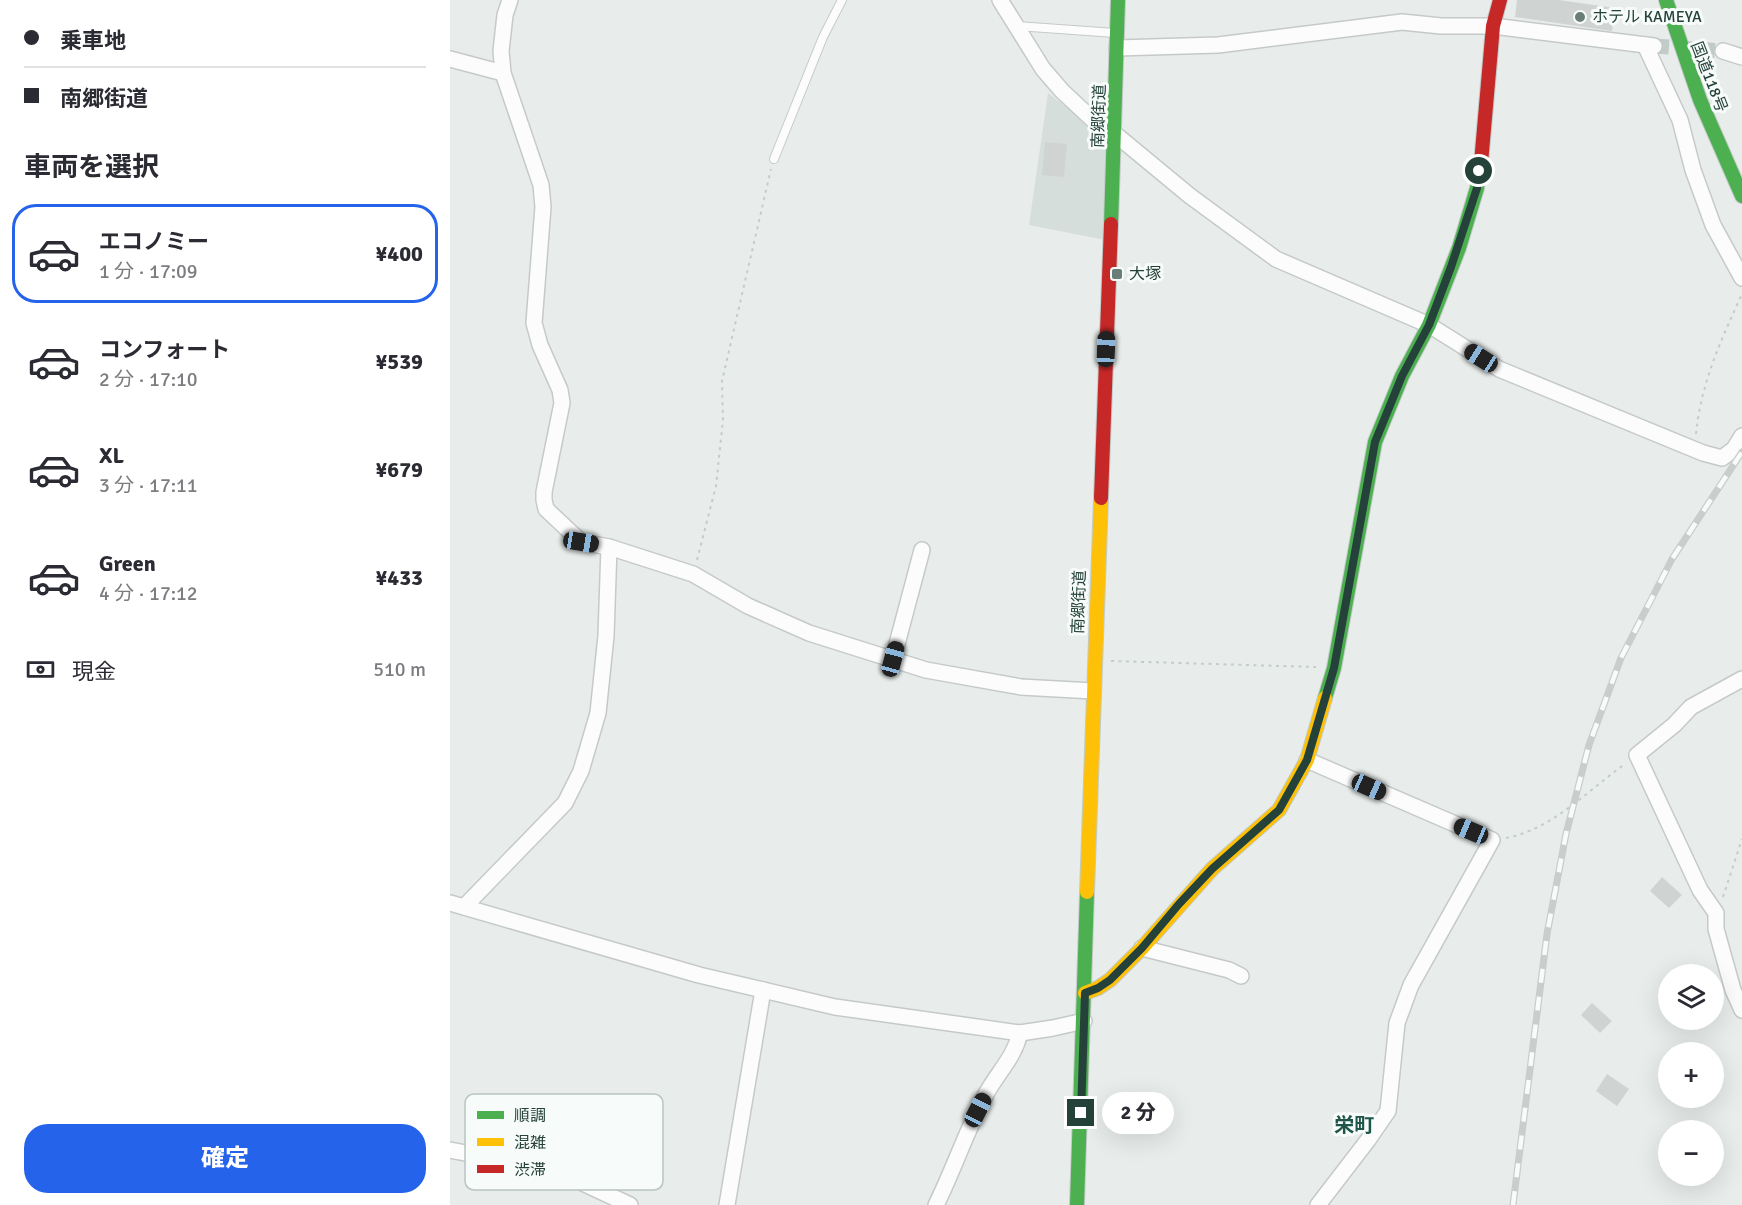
<!DOCTYPE html>
<html lang="ja">
<head>
<meta charset="utf-8">
<style>
  body { margin:0; font-family:Signika,"Noto Sans JP",sans-serif; background:#f7f7f7; color:#2b2b33; height:100vh; display:flex; flex-direction:column; font-size:22px; white-space:nowrap }
  * { box-sizing:border-box; margin:0 }
  p { font-size:20px; color:#7c7c81 }
  .icon { flex:none; width:33px; height:33px; fill:none; stroke:currentColor; stroke-width:2; stroke-linecap:round; stroke-linejoin:round }
  .map { position:relative; flex:1; overflow:hidden }
  .drawer { display:flex; flex-direction:column; background:#fff; width:450px }
  .drawer>* { flex:none }
  .hud { display:grid; align-content:center; height:132px; padding:0 24px; background:#fff }
  .fabs { position:absolute; left:1208px; top:964px; display:grid; gap:12px }
  .fabs a { display:grid; place-items:center; width:66px; height:66px; border-radius:50%; background:#fff; box-shadow:0 6px 24px #0002; font-size:30px }
  .end { position:absolute; width:27px; height:27px; margin:-14px; border:8px solid #24423a; background:#fff; box-shadow:0 0 0 3px #fff }
  .from { border-radius:50% }
  .bubble { position:absolute; height:42px; border-radius:21px; background:#fff; box-shadow:0 6px 24px #0002; font-size:20px; font-weight:800; line-height:42px; text-align:center }
  .car { position:absolute; width:18px; height:36px; margin:-18px -9px; border-radius:8px; box-shadow:0 0 4px 2px #0007; background:linear-gradient(#222 24%,#8ab4d8 0 40%,#222 0 76%,#8ab4d8 0 86%,#222 0) }
  .hud b { display:flex; align-items:center; gap:21px; height:57px; font-size:22px }
  .hud b+b { border-top:2px solid #e1e1e2 }
  .hud i { width:15px; height:15px; background:#2b2b33 }
  ul { padding:0; list-style:none }
  li { display:flex; align-items:center; gap:18px; height:99px; margin:0 12px 9px; padding:0 12px; border:3px solid transparent; border-radius:24px }
  li div { flex:1 }
  li b { display:block; font-size:22px }
  li em { font-style:normal; font-weight:800 }
  li.active { border-color:#2563eb }
  li>.icon { width:54px; height:54px; stroke-width:1.5 }
  h2 { padding:0 24px; font-size:27px; line-height:72px }
  .pay { display:flex; align-items:center; gap:15px; height:66px; padding:0 24px; font-size:22px }
  .pay p { margin-inline-start:auto }
  .cta { display:flex; gap:12px; margin-top:auto; padding:12px 24px }
  .cta a { flex:1; height:69px; border-radius:24px; background:#2563eb; color:#fff; font-size:24px; font-weight:800; line-height:69px; text-align:center }
  main { display:flex; flex:1; min-height:0 }
  .map>svg:first-child { display:block }
  .built { fill:#d6dedb }
  .building { fill:#cfd4d2 }
  .lines { fill:none; stroke-linecap:round; stroke-linejoin:round }
  .street-tunnel { stroke:#c1cbc8; stroke-width:15; stroke-dasharray:15 8; stroke-linecap:butt }
  .lane-casing { stroke:#c5cac8; stroke-width:10 }
  .street-casing { stroke:#c5cac8; stroke-width:18 }
  .fast-casing { stroke:#c3cbc8; stroke-width:16 }
  .slow-casing { stroke:#c3cbc8; stroke-width:16 }
  .jam-casing { stroke:#c3cbc8; stroke-width:16 }
  .path { stroke:#c3ccca; stroke-width:2; stroke-dasharray:3 4.5; stroke-linecap:butt }
  .lane { stroke:#fcfcfc; stroke-width:8 }
  .street { stroke:#fcfcfc; stroke-width:15 }
  .fast { stroke:#4caf50; stroke-width:14 }
  .slow { stroke:#ffc107; stroke-width:14 }
  .jam { stroke:#c62828; stroke-width:14 }
  .rail-casing { stroke:#c9cdcc; stroke-width:7 }
  .rail { stroke:#f7fbf9; stroke-width:4.5; stroke-dasharray:14; stroke-linecap:butt }
  .route { stroke:#24423a; stroke-width:8 }
  .poi-dot { fill:#697e78; stroke:#f7fbf9; stroke-width:2 }
  .labels { text-anchor:middle; dominant-baseline:central; stroke-width:6; stroke-linejoin:round; paint-order:stroke }
  .poi-label { font-size:16px; fill:#24423a; stroke:#f7fbf9; text-anchor:start }
  .street-label { font-size:16px; fill:#24423a; stroke:#f7fbf9 }
  .quarter-label { font-size:20px; font-weight:bold; fill:#1f5548; stroke:#f7fbf9 }
  .key { fill:#f7fbf9; stroke:#b8c4c0; stroke-width:1.5 }
  .key-label { font-size:16px; fill:#24423a }
</style>
</head>
<body>
<main>
<section class="drawer">
<div class="hud">
<b><i class="from"></i>乗車地</b>
<b><i></i>南郷街道</b>
</div>
<h2>車両を選択</h2>
<ul>
<li class="active"><svg class="icon" aria-label="car" viewBox="0 0 24 24"><path d="M5 17H2v-5l4-1 3-4h7l3 4 3 1v5h-3M9 17h6M6 11h13"/><circle cx="7" cy="17" r="2"/><circle cx="17" cy="17" r="2"/></svg><div><b>エコノミー</b><p>1 分 · 17:09</p></div><em>¥400</em></li>
<li><svg class="icon" aria-label="car" viewBox="0 0 24 24"><path d="M5 17H2v-5l4-1 3-4h7l3 4 3 1v5h-3M9 17h6M6 11h13"/><circle cx="7" cy="17" r="2"/><circle cx="17" cy="17" r="2"/></svg><div><b>コンフォート</b><p>2 分 · 17:10</p></div><em>¥539</em></li>
<li><svg class="icon" aria-label="car" viewBox="0 0 24 24"><path d="M5 17H2v-5l4-1 3-4h7l3 4 3 1v5h-3M9 17h6M6 11h13"/><circle cx="7" cy="17" r="2"/><circle cx="17" cy="17" r="2"/></svg><div><b>XL</b><p>3 分 · 17:11</p></div><em>¥679</em></li>
<li><svg class="icon" aria-label="car" viewBox="0 0 24 24"><path d="M5 17H2v-5l4-1 3-4h7l3 4 3 1v5h-3M9 17h6M6 11h13"/><circle cx="7" cy="17" r="2"/><circle cx="17" cy="17" r="2"/></svg><div><b>Green</b><p>4 分 · 17:12</p></div><em>¥433</em></li>
</ul>
<div class="pay"><svg class="icon" aria-label="cash" viewBox="0 0 24 24"><path d="M3 7h18v10H3z"/><circle cx="12" cy="12" r="2"/></svg>現金<p>510 m</p></div>
<div class="cta"><a>確定</a></div>
</section>
<div class="map">
<svg width="1292" height="1205" viewBox="0 0 1292 1205">
  <rect width="100%" height="100%" fill="#e8edeb"/>
  <!-- built -->
  <polygon class="built" points="598,93 659,139 655,240 579,225"/>
  <!-- building -->
  <g class="building">
    <polygon points="1067,0 1109,0 1165,8 1162,31 1065,17"/>
    <polygon points="595,142 617,144 614,177 592,175"/>
    <polygon points="1212,877 1232,895 1219,908 1200,891"/>
    <polygon points="1142,1003 1162,1021 1150,1033 1131,1015"/>
    <polygon points="1157,1074 1179,1089 1167,1106 1146,1091"/>
  </g>
  <g class="lines">
    <!-- street-tunnel -->
    <polyline class="street-tunnel" points="1204,46 1273,51"/>
    <defs>
      <g id="lane">
        <polyline points="567,26 665,33"/>
        <polyline points="324,159 373,37 392,0"/>
      </g>
      <g id="street">
        <polyline points="60,0 55,15 51,51 53,73 91,185 93,207 84,323 90,345 110,390 112,403 94,492 94,500 96,509 131,542 159,547 243,574 298,606 359,633 476,670 571,687 643,691"/>
        <polyline points="550,0 593,69 612,91 642,119 665,134 740,196 826,259 979,325 1049,369 1253,453 1272,458 1284,449 1292,436"/>
        <polyline points="1195,45 1230,120 1243,170 1263,225 1292,278"/>
        <polyline points="667,48 768,45 952,22 991,26 1043,26 1204,46"/>
        <polyline points="1273,51 1292,57"/>
        <polyline points="0,59 53,73"/>
        <polyline points="443,659 472,550"/>
        <polyline points="1292,679 1241,707 1224,725 1187,755 1250,890 1266,913 1266,929 1283,990 1292,1010"/>
        <polyline points="857,760 1042,840 961,985 947,1023 938,1111 918,1140 868,1205"/>
        <polyline points="0,903 249,975 385,1007 570,1033 603,1028 634,1021"/>
        <polyline points="14,907 115,803 131,771 148,713 156,636 159,547"/>
        <polyline points="692,948 779,970 791,976"/>
        <polyline points="0,1150 59,1161 122,1178 180,1205"/>
        <polyline points="277,1205 313,990"/>
        <path d="M486 1205C504 1169 517 1129 536 1094 548 1072 564 1058 570 1033"/>
      </g>
      <g id="fast">
        <polyline points="1216,0 1250,100 1292,196"/>
        <polyline points="661,224 668,0"/>
        <polyline points="875,698 884,668 925,442 952,376 979,325 1009,248 1027,188 1031,163"/>
        <polyline points="627,1205 637,892"/>
      </g>
      <g id="slow">
        <polyline points="637,892 651,498"/>
        <polyline points="635,993 648,988 660,980 692,948 762,869 829,810 857,760 875,698"/>
      </g>
      <g id="jam">
        <polyline points="1031,163 1043,26 1050,0"/>
        <polyline points="651,498 661,224"/>
      </g>
    </defs>
    <!-- lane casing -->
    <use href="#lane" class="lane-casing"/>
    <!-- street casing -->
    <use href="#street" class="street-casing"/>
    <!-- fast casing -->
    <use href="#fast" class="fast-casing"/>
    <!-- slow casing -->
    <use href="#slow" class="slow-casing"/>
    <!-- jam casing -->
    <use href="#jam" class="jam-casing"/>
    <!-- path -->
    <g class="path">
      <path d="M1246 434C1251 383 1271 340 1292 294"/>
      <polyline points="247,560 266,486 273,420 272,381 321,169"/>
      <polyline points="661,661 866,667"/>
      <path d="M1056 838C1103 829 1138 790 1175 764"/>
      <polyline points="1273,897 1292,839"/>
    </g>
    <!-- lane -->
    <use href="#lane" class="lane"/>
    <!-- street -->
    <use href="#street" class="street"/>
    <!-- fast -->
    <use href="#fast" class="fast"/>
    <!-- slow -->
    <use href="#slow" class="slow"/>
    <!-- jam -->
    <use href="#jam" class="jam"/>
    <defs>
      <polyline id="rail" points="1063,1205 1097,934 1116,834 1139,745 1171,658 1222,559 1292,452"/>
    </defs>
    <!-- rail casing -->
    <use href="#rail" class="rail-casing"/>
    <!-- rail -->
    <use href="#rail" class="rail"/>
  </g>
  <g class="lines">
    <!-- route -->
    <polyline class="route" points="631,1113 635,993 648,988 660,980 692,948 729,904 762,869 829,810 857,760 884,668 925,442 952,376 979,325 1001,267 1027,188 1029,171"/>
  </g>
  <!-- markers -->
  <g class="poi-dot">
    <circle cx="1130" cy="17" r="6"/>
    <rect x="661" y="268" width="12" height="12" rx="3"/>
  </g>
  <g class="labels">
    <!-- poi labels -->
    <g class="poi-label">
      <text x="1142" y="17">ホテル KAMEYA</text>
      <text x="679" y="274">大塚</text>
    </g>
    <!-- street labels -->
    <g class="street-label">
      <text transform="translate(1259 77) rotate(69)">国道118号</text>
      <text transform="translate(649 116) rotate(-88)">南郷街道</text>
      <text transform="translate(629 602) rotate(-88)">南郷街道</text>
    </g>
    <!-- quarter labels -->
    <g class="quarter-label">
      <text x="904" y="1125">栄町</text>
    </g>
  </g>
  <!-- legend -->
  <rect x="15" y="1094" width="198" height="96" rx="9" class="key"/>
  <rect x="27" y="1111" width="27" height="8" fill="#4caf50"/>
  <rect x="27" y="1138" width="27" height="8" fill="#ffc107"/>
  <rect x="27" y="1165" width="27" height="8" fill="#c62828"/>
  <g class="key-label">
    <text x="64" y="1121">順調</text>
    <text x="64" y="1148">混雑</text>
    <text x="64" y="1175">渋滞</text>
  </g>
</svg>
<div class="fabs">
<a><svg class="icon" aria-label="layers" viewBox="0 0 24 24"><path d="M12 4l9 5-9 5-9-5zM3 14l9 5 9-5"/></svg></a>
<a>+</a>
<a>−</a>
</div>
<i class="end from" style="left:1029px;top:171px"></i>
<i class="end" style="left:631px;top:1113px"></i>
<div class="bubble" style="left:652px;top:1092px;width:72px">2 分</div>
<i class="car" style="left:656px;top:349px;rotate:2deg"></i>
<i class="car" style="left:1031px;top:358px;rotate:302deg"></i>
<i class="car" style="left:131px;top:542px;rotate:99deg"></i>
<i class="car" style="left:443px;top:659px;rotate:15deg"></i>
<i class="car" style="left:919px;top:787px;rotate:114deg"></i>
<i class="car" style="left:1021px;top:831px;rotate:293deg"></i>
<i class="car" style="left:528px;top:1110px;rotate:27deg"></i>
</div>
</main>
</body>
</html>
